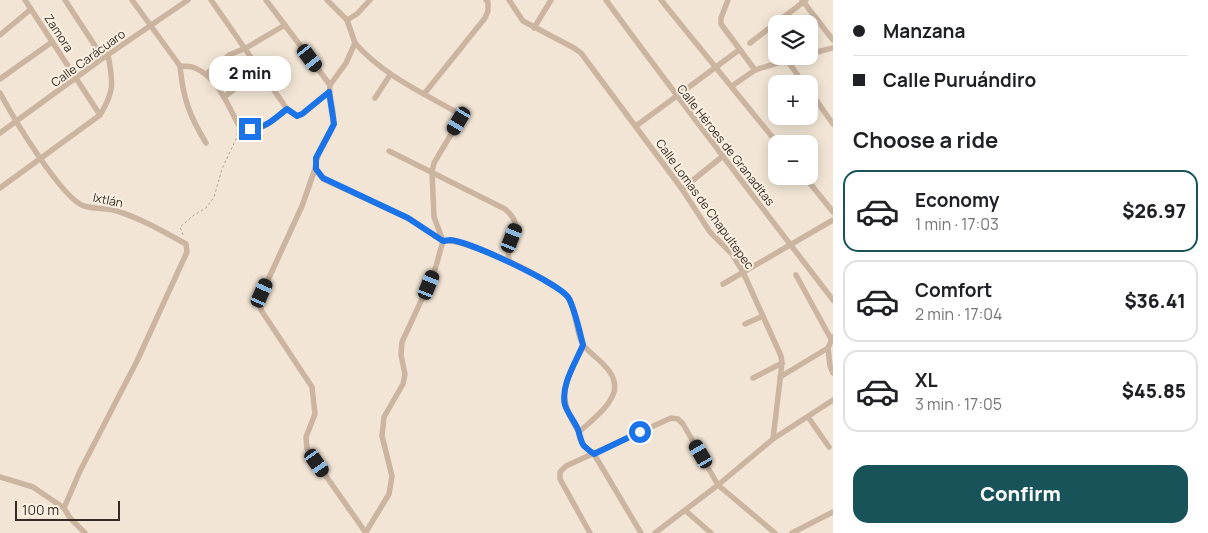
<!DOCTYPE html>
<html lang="en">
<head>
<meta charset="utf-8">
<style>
  body { margin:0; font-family:Manrope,sans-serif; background:#f6f6f6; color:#202124; height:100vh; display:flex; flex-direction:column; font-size:19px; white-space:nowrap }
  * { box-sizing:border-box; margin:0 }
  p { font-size:16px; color:#757577 }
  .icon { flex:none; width:28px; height:28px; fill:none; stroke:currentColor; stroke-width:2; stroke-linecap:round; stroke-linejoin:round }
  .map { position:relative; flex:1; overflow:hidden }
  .details { display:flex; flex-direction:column; background:#fff; width:375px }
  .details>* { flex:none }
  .banner { display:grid; align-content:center; height:110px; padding:0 20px; background:#fff }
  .controls { position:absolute; left:768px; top:15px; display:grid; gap:10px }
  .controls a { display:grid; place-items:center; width:50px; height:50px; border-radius:10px; background:#fff; box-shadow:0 2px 12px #0003; font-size:25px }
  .scale { position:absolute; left:15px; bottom:12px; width:105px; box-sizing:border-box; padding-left:5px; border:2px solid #352a24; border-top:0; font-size:14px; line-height:18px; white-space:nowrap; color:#352a24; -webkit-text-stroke:4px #faf0e2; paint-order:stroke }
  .end { position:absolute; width:22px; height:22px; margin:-11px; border:6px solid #1a73e8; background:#fff; box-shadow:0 0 0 2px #fff }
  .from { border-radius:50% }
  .bubble { position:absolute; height:35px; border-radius:15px; background:#fff; box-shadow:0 2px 12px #0003; font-size:16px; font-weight:800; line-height:35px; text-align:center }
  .car { position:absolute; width:15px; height:30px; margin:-15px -8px; border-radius:6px; box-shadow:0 0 4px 1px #0007; background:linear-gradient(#222 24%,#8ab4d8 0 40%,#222 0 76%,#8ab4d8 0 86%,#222 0) }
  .banner b { display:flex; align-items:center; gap:18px; height:48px; font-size:19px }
  .banner b+b { border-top:1px solid #e0e0e0 }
  .banner i { width:12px; height:12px; background:#202124 }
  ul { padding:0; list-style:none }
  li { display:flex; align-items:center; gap:15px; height:82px; margin:0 10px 8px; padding:0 10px; border:2px solid #e0e0e0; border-radius:15px }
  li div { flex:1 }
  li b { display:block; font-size:19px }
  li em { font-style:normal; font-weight:800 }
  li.selected { border-color:#175359 }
  li>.icon { width:45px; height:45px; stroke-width:1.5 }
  h2 { padding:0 20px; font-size:22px; line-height:60px }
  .action { display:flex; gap:10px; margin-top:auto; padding:10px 20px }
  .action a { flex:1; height:58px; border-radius:15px; background:#175359; color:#fff; font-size:20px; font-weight:800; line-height:58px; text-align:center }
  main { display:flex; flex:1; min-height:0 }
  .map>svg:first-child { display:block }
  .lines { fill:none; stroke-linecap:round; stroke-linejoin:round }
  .path { stroke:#b79f8b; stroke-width:1; stroke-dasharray:2.5 2.5; stroke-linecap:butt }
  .street { stroke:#cbb5a1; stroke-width:5.5 }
  .route { stroke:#1a73e8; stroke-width:6 }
  .labels { text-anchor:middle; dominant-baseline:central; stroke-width:4; stroke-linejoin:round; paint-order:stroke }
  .street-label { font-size:12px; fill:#352a24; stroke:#faf0e2 }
</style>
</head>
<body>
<main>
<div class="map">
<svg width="833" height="533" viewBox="0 0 833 533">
  <rect width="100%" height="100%" fill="#f2e5d5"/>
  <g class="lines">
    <!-- path -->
    <polyline class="path" points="183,235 180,227 194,215 206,208 214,197 222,169 237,137 237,130"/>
    <!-- street -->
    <g class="street">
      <polyline points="25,0 100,115"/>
      <polyline points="65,0 103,58"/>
      <path d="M132 0 180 66C185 66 191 66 195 68 217 77 228 105 238 124 263 134 268 124 287 109L297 116 303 114 329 92"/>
      <polyline points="211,0 287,109"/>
      <path d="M266 0 330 85C328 98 336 114 333 125 328 142 317 148 315 169L323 179 408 218 443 241C466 238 550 278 567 296 577 308 575 335 584 346 595 359 619 371 614 392 609 408 591 421 579 432 579 443 586 448 594 454L641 533"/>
      <polyline points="327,0 347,20 355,43 346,63 330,85"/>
      <polyline points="509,0 523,21 574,48 581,53 682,189 710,232 732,254 743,272 781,356 782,363 773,439"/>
      <path d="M606 0C680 101 756 200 833 300"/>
      <polyline points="661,0 778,144"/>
      <polyline points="728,0 721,18 721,24 755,70"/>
      <polyline points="802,0 833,40"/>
      <polyline points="347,20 357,14 370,0"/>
      <polyline points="534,28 551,0"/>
      <polyline points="0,35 31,9"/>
      <path d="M355 43C383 75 421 92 458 113L460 116 459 121 434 163 432 172 434 217 443 241 434 273 402 342 401 355 405 374 403 384 384 417 382 436 392 476 389 494 366 532"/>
      <polyline points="750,43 806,0"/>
      <polyline points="809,54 833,48"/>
      <polyline points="787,60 804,84"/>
      <path d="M180 66C183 98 189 115 206 143"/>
      <polyline points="206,74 229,55 246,48 285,25"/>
      <polyline points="0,79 52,42"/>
      <polyline points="732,86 755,70 800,56"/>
      <polyline points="809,90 833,124"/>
      <path d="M0 93C13 117 61 198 84 206 94 209 107 208 117 211 142 219 164 232 186 244L187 252 137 361 80 471 64 508 70 518 85 533"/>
      <polyline points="424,94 485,18 488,11 488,2 486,0"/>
      <polyline points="224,97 261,69"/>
      <polyline points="375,98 390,75"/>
      <polyline points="636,126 739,50"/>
      <polyline points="0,133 103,58 188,0"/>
      <path d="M389 151 505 209C525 227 510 230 508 249 508 253 509 258 509 262"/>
      <polyline points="315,169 302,206 262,293 261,310 312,387 315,414 306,437 307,449 366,533"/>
      <polyline points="804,176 833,212"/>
      <path d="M0 188 100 115C115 91 113 82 108 55"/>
      <polyline points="682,189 723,156"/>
      <polyline points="796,275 831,339"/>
      <polyline points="723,284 833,220"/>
      <polyline points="745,324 763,316"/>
      <polyline points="828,348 830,366 833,373"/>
      <polyline points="780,377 828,348 833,337"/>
      <polyline points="753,378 782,363"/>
      <polyline points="808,417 829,447"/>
      <path d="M579 432C554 394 566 383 583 345"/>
      <polyline points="0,477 33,487 64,508"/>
      <polyline points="686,511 711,533"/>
      <polyline points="590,533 560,479 560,472 566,466 671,418 678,419 683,424 718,485 775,533"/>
      <polyline points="655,533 718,485 773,439 833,400"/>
      <polyline points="792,533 833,512"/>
    </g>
  </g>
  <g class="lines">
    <!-- route -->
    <path class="route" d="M250 129C265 129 275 118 287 109L297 116 302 114 329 92 334 124 316 158V169L323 178 408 218 443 241C445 241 448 240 450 240 469 241 558 283 568 297 574 306 580 333 583 345 576 362 560 386 565 405 568 415 578 425 579 433 583 447 582 445 594 454L640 432"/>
  </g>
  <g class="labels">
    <!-- street labels -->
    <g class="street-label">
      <text transform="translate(59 33) rotate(57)">Zamora</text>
      <text transform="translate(88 58) rotate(-36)">Calle Carácuaro</text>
      <text transform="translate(726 145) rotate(52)">Calle Héroes de Granaditas</text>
      <text transform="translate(108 200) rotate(12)">Ixtlán</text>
      <text transform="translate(705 204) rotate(54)">Calle Lomas de Chapultepec</text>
    </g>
  </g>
</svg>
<div class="controls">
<a><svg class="icon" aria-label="layers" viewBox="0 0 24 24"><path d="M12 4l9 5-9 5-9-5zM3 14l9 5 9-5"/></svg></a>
<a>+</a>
<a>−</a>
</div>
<div class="scale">100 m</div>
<i class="end from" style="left:640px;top:432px"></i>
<i class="end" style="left:250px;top:129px"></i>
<div class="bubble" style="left:209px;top:56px;width:82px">2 min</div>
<i class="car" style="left:310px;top:58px;rotate:143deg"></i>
<i class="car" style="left:459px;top:121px;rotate:211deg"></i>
<i class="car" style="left:512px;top:238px;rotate:21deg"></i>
<i class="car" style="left:429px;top:285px;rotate:22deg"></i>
<i class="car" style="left:262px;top:293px;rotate:24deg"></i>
<i class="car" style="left:701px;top:454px;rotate:330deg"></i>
<i class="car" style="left:317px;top:463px;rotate:145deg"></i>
</div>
<section class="details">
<div class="banner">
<b><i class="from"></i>Manzana</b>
<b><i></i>Calle Puruándiro</b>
</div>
<h2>Choose a ride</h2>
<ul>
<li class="selected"><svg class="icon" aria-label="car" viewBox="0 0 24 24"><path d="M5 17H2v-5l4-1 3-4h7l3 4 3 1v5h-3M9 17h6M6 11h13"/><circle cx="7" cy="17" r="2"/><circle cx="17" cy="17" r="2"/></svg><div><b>Economy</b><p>1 min · 17:03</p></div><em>$26.97</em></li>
<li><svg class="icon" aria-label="car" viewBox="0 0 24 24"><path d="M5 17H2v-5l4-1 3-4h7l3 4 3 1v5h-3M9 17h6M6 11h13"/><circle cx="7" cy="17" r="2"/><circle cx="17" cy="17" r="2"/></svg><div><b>Comfort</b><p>2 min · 17:04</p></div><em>$36.41</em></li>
<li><svg class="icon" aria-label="car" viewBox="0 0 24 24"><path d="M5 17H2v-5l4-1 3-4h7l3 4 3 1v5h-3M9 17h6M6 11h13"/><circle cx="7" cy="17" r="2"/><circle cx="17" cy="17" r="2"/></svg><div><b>XL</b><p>3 min · 17:05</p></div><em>$45.85</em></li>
</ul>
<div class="action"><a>Confirm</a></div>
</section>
</main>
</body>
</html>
